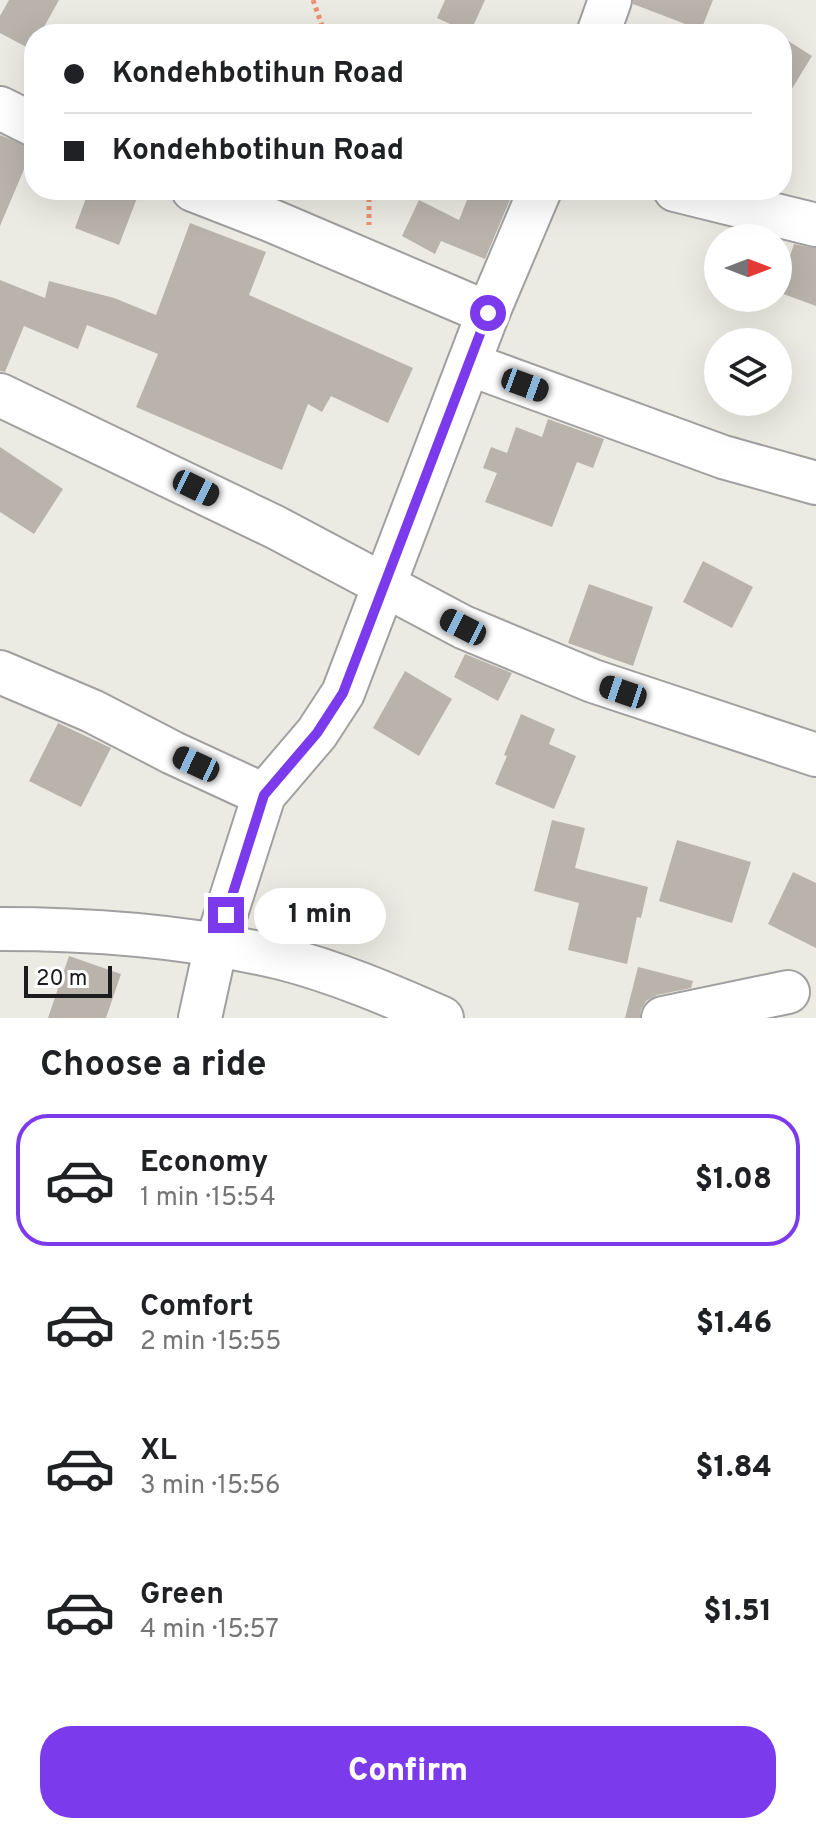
<!DOCTYPE html>
<html lang="en">
<head>
<meta charset="utf-8">
<style>
  body { margin:0; font-family:Overpass,sans-serif; background:#f6f6f6; color:#202124; height:100vh; display:flex; flex-direction:column; font-size:30px; white-space:nowrap }
  * { box-sizing:border-box; margin:0 }
  p { font-size:26px; color:#757577 }
  .icon { flex:none; width:44px; height:44px; fill:none; stroke:currentColor; stroke-width:2; stroke-linecap:round; stroke-linejoin:round }
  .map { position:relative; height:1018px; overflow:hidden }
  .side { display:flex; flex-direction:column; background:#fff; flex:1 }
  .side>* { flex:none }
  .top-card { position:absolute; left:24px; top:24px; width:768px; height:176px; border-radius:32px; box-shadow:0 8px 32px #0002; display:grid; align-content:center; height:176px; padding:0 40px; background:#fff }
  .needle { width:52px; rotate:90deg }
  .tools { position:absolute; left:704px; top:224px; display:grid; gap:16px }
  .tools a { display:grid; place-items:center; width:88px; height:88px; border-radius:50%; background:#fff; box-shadow:0 8px 32px #0002; font-size:40px }
  .scale { position:absolute; left:24px; bottom:20px; width:88px; box-sizing:border-box; padding-left:8px; border:4px solid #1c1c1c; border-top:0; font-size:22px; line-height:28px; white-space:nowrap; color:#1c1c1c; -webkit-text-stroke:6px #fff; paint-order:stroke }
  .end { position:absolute; width:36px; height:36px; margin:-18px; border:10px solid #7c3aed; background:#fff; box-shadow:0 0 0 4px #fff }
  .from { border-radius:50% }
  .bubble { position:absolute; height:56px; border-radius:28px; background:#fff; box-shadow:0 8px 32px #0002; font-size:26px; font-weight:800; line-height:56px; text-align:center }
  .car { position:absolute; width:24px; height:48px; margin:-24px -12px; border-radius:10px; box-shadow:0 0 6px 2px #0007; background:linear-gradient(#222 24%,#8ab4d8 0 40%,#222 0 76%,#8ab4d8 0 86%,#222 0) }
  .top-card b { display:flex; align-items:center; gap:28px; height:76px; font-size:30px }
  .top-card b+b { border-top:2px solid #e0e0e0 }
  .top-card i { width:20px; height:20px; background:#202124 }
  ul { padding:0; list-style:none }
  li { display:flex; align-items:center; gap:24px; height:132px; margin:0 16px 12px; padding:0 24px; border:4px solid transparent; border-radius:32px }
  li div { flex:1 }
  li b { display:block; font-size:30px }
  li em { font-style:normal; font-weight:800 }
  li.selected { border-color:#7c3aed }
  li>.icon { width:72px; height:72px; stroke-width:1.5 }
  h2 { padding:0 40px; font-size:36px; line-height:96px }
  .primary-button { display:flex; gap:16px; margin-top:auto; padding:16px 40px }
  .primary-button a { flex:1; height:92px; border-radius:32px; background:#7c3aed; color:#fff; font-size:32px; font-weight:800; line-height:92px; text-align:center }
  .map>svg:first-child { display:block }
  .building { fill:#b9b3ac }
  .lines { fill:none; stroke-linecap:round; stroke-linejoin:round }
  .minor-casing { stroke:#a0a0a0; stroke-width:46 }
  .path { stroke:#eb9275; stroke-width:5; stroke-dasharray:4 4; stroke-linecap:butt }
  .minor { stroke:#fff; stroke-width:42 }
  .route { stroke:#7c3aed; stroke-width:10 }
</style>
</head>
<body>
<div class="map">
<svg width="816" height="1018" viewBox="0 0 816 1018">
  <rect width="100%" height="100%" fill="#ecebe3"/>
  <!-- building -->
  <g class="building">
    <polygon points="9,0 59,0 40,34 34,34 32,50 0,33 0,16"/>
    <polygon points="445,0 485,0 470,33 437,18"/>
    <polygon points="633,0 713,0 701,30 633,4"/>
    <polygon points="782,37 812,56 782,105"/>
    <polygon points="0,135 33,148 0,226"/>
    <polygon points="89,190 116,190 137,198 119,245 75,228"/>
    <polygon points="471,190 514,190 485,259 441,241 435,254 402,236 419,200 459,220"/>
    <polygon points="190,223 266,252 249,295 413,368 388,423 331,396 322,412 308,404 282,470 136,407 158,354 87,325 78,349 24,326 5,372 0,371 0,280 45,298 49,281 114,298 156,315"/>
    <polygon points="794,244 816,248 816,306 778,292"/>
    <polygon points="548,419 604,439 593,468 577,462 552,527 485,502 497,473 483,468 491,447 507,453 516,427 542,437"/>
    <polygon points="0,447 63,489 34,534 0,512"/>
    <polygon points="703,561 753,587 732,628 683,602"/>
    <polygon points="589,584 653,607 633,666 568,643"/>
    <polygon points="465,654 512,673 498,701 454,677"/>
    <polygon points="405,671 452,699 419,756 373,728"/>
    <polygon points="521,714 555,729 549,744 576,756 554,809 495,784 507,756 504,755"/>
    <polygon points="58,723 111,748 81,807 29,781"/>
    <polygon points="552,820 585,828 575,868 648,887 641,918 637,917 627,964 568,950 579,903 534,891"/>
    <polygon points="677,840 751,862 732,923 659,901"/>
    <polygon points="793,872 816,883 816,948 768,924"/>
    <polygon points="69,956 121,974 106,1018 48,1018"/>
    <polygon points="638,967 693,981 691,988 657,995 646,1001 641,1010 640,1018 625,1018"/>
  </g>
  <g class="lines">
    <defs>
      <g id="minor">
        <polyline points="598,34 610,0"/>
        <polyline points="0,108 34,125"/>
        <polyline points="193,190 270,220 488,313"/>
        <polyline points="675,190 816,225"/>
        <polyline points="469,364 723,457 816,483"/>
        <polyline points="0,395 275,527 463,627 593,681 816,755"/>
        <polyline points="0,672 92,711 173,753 264,795"/>
        <path d="M0 929C94 929 189 936 281 958 336 972 390 995 442 1018"/>
        <polyline points="200,1018 216,945 264,795 317,733 343,693 488,313 540,190"/>
        <polyline points="663,1018 788,992"/>
      </g>
    </defs>
    <!-- minor casing -->
    <use href="#minor" class="minor-casing"/>
    <!-- path -->
    <g class="path">
      <polyline points="313,0 325,34"/>
      <polyline points="369,190 369,225"/>
    </g>
    <!-- minor -->
    <use href="#minor" class="minor"/>
  </g>
  <g class="lines">
    <!-- route -->
    <polyline class="route" points="226,915 264,795 317,733 343,693 488,313"/>
  </g>
</svg>
<div class="tools">
<a><svg class="needle" viewBox="-14 -14 28 28"><path d="M0-13l5 13h-10z" fill="#e53935"/><path d="M0 13l5-13h-10z" fill="#757577"/></svg></a>
<a><svg class="icon" aria-label="layers" viewBox="0 0 24 24"><path d="M12 4l9 5-9 5-9-5zM3 14l9 5 9-5"/></svg></a>
</div>
<div class="scale">20 m</div>
<i class="end from" style="left:488px;top:313px"></i>
<i class="end" style="left:226px;top:915px"></i>
<div class="bubble" style="left:254px;top:888px;width:132px">1 min</div>
<i class="car" style="left:525px;top:385px;rotate:110deg"></i>
<i class="car" style="left:196px;top:488px;rotate:116deg"></i>
<i class="car" style="left:463px;top:627px;rotate:297deg"></i>
<i class="car" style="left:623px;top:692px;rotate:289deg"></i>
<i class="car" style="left:196px;top:764px;rotate:295deg"></i>
<div class="top-card">
<b><i class="from"></i>Kondehbotihun Road</b>
<b><i></i>Kondehbotihun Road</b>
</div>
</div>
<section class="side">
<h2>Choose a ride</h2>
<ul>
<li class="selected"><svg class="icon" aria-label="car" viewBox="0 0 24 24"><path d="M5 17H2v-5l4-1 3-4h7l3 4 3 1v5h-3M9 17h6M6 11h13"/><circle cx="7" cy="17" r="2"/><circle cx="17" cy="17" r="2"/></svg><div><b>Economy</b><p>1 min · 15:54</p></div><em>$1.08</em></li>
<li><svg class="icon" aria-label="car" viewBox="0 0 24 24"><path d="M5 17H2v-5l4-1 3-4h7l3 4 3 1v5h-3M9 17h6M6 11h13"/><circle cx="7" cy="17" r="2"/><circle cx="17" cy="17" r="2"/></svg><div><b>Comfort</b><p>2 min · 15:55</p></div><em>$1.46</em></li>
<li><svg class="icon" aria-label="car" viewBox="0 0 24 24"><path d="M5 17H2v-5l4-1 3-4h7l3 4 3 1v5h-3M9 17h6M6 11h13"/><circle cx="7" cy="17" r="2"/><circle cx="17" cy="17" r="2"/></svg><div><b>XL</b><p>3 min · 15:56</p></div><em>$1.84</em></li>
<li><svg class="icon" aria-label="car" viewBox="0 0 24 24"><path d="M5 17H2v-5l4-1 3-4h7l3 4 3 1v5h-3M9 17h6M6 11h13"/><circle cx="7" cy="17" r="2"/><circle cx="17" cy="17" r="2"/></svg><div><b>Green</b><p>4 min · 15:57</p></div><em>$1.51</em></li>
</ul>
<div class="primary-button"><a>Confirm</a></div>
</section>
</body>
</html>
